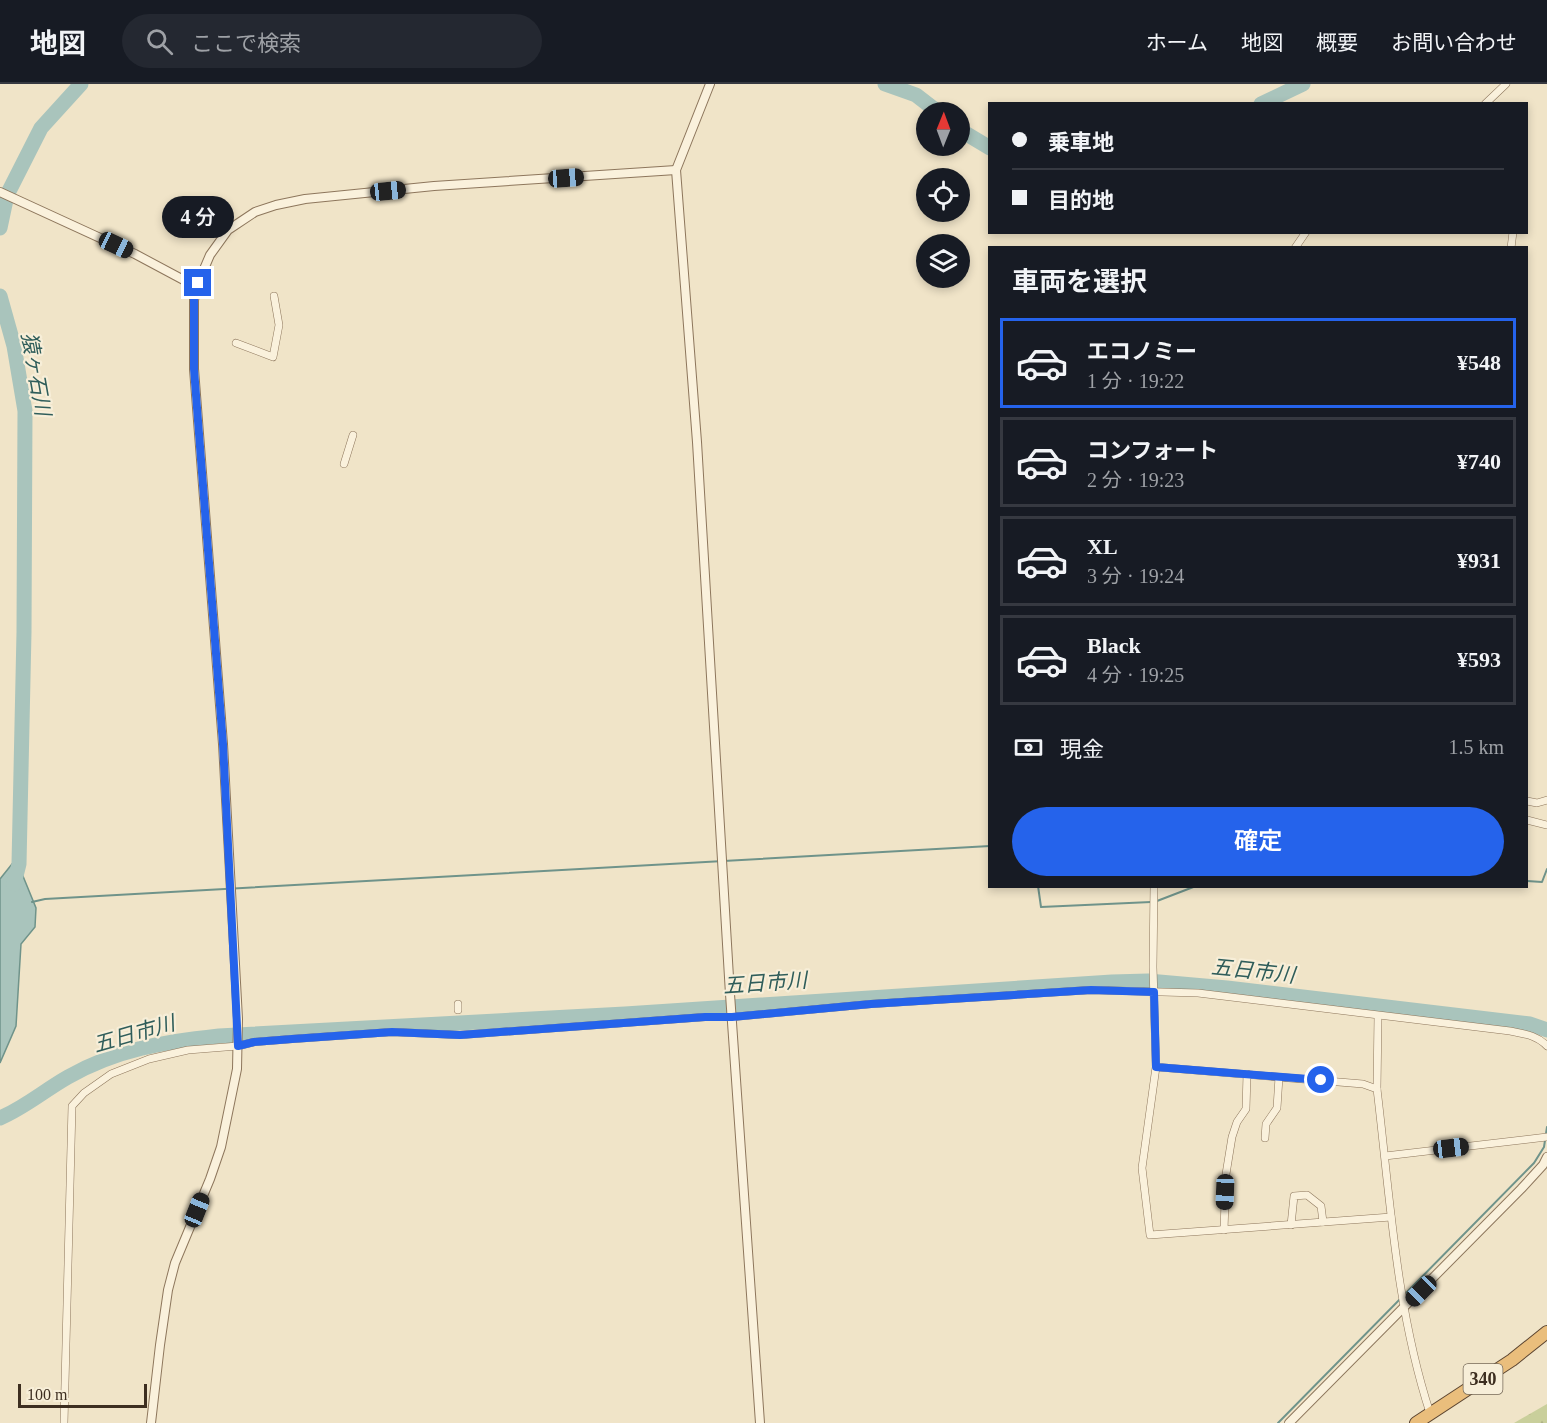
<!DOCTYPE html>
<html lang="ja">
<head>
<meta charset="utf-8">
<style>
  body { margin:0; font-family:"Times New Roman","Noto Sans JP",serif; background:#242831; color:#f1f3f6; height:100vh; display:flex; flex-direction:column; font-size:22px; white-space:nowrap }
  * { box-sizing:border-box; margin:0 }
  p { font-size:20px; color:#9ea1a6 }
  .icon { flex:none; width:33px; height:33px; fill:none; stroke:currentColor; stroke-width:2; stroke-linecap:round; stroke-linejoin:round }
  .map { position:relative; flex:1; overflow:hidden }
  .sheet { position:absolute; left:988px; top:162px; width:540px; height:642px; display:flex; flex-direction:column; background:#171b24; border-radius:0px; box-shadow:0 3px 9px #0003 }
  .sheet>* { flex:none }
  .guide { position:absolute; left:988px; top:18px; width:540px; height:132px; border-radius:0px; box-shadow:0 3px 9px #0003; display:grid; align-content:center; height:132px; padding:0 24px; background:#171b24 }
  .needle { width:39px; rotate:1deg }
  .tools { position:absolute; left:916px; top:18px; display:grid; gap:12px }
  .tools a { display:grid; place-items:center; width:54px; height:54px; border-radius:50%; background:#171b24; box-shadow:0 3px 9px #0003; font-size:30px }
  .scale { position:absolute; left:18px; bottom:15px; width:129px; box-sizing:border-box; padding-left:6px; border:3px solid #3d2e20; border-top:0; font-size:16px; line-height:21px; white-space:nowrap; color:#3d2e20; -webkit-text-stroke:4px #f7eed8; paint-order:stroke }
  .end { position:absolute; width:27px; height:27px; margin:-14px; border:8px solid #2563eb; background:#fff; box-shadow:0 0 0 3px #fff }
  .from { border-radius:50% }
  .bubble { position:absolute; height:42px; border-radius:21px; background:#171b24; box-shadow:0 3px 9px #0003; font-size:20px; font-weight:600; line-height:42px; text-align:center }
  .car { position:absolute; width:18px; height:36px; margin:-18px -9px; border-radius:8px; box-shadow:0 0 4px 2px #0007; background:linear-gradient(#222 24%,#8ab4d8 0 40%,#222 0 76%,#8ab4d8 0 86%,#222 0) }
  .guide b { display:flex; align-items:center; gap:21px; height:57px; font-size:22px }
  .guide b+b { border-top:2px solid #363941 }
  .guide i { width:15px; height:15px; background:#f1f3f6 }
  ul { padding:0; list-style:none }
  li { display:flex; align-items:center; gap:18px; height:90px; margin:0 12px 9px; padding:0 12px; border:3px solid #363941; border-radius:0px }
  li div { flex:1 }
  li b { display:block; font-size:22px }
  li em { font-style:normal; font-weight:600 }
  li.selected { border-color:#2563eb }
  li>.icon { width:54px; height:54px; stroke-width:1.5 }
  h2 { padding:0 24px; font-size:27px; line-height:72px }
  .pay { display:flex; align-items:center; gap:15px; height:66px; padding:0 24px; font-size:22px }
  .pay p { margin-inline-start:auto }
  .cta { display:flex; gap:12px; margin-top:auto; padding:12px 24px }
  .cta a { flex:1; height:69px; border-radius:36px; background:#2563eb; color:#fff; font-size:24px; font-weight:600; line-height:69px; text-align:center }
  header { display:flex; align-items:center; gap:36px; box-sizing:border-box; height:84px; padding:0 30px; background:#171b24; border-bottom:2px solid #363941 }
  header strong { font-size:28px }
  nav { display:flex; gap:33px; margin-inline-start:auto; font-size:21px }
  .search { width:420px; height:54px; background:#242831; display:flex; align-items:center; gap:15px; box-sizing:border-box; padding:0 21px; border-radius:33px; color:#9ea1a6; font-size:22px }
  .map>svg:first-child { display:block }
  .forest { fill:url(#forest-firs) }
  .water { fill:#a9c4bc; stroke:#6f938a; stroke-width:1.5 }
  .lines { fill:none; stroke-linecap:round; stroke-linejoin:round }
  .stream { stroke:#6f938a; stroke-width:2 }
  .river { stroke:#a9c4bc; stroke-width:15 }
  .minor-casing { stroke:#8d765c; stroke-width:8 }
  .tertiary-casing { stroke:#8d765c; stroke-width:10 }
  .trunk-casing { stroke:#5b4430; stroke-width:14 }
  .minor { stroke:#faf1dc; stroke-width:7 }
  .tertiary { stroke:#faf1dc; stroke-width:8 }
  .trunk { stroke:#eabe7c; stroke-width:12 }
  .route { stroke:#2563eb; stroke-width:8 }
  .labels { text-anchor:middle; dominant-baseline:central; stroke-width:4.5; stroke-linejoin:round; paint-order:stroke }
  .shield { fill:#f7eed8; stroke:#756857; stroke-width:1.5 }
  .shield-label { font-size:18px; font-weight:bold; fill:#3d2e20 }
  .water-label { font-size:21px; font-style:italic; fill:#2f5d5a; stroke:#f7eed8 }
</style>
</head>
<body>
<header>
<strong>地図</strong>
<div class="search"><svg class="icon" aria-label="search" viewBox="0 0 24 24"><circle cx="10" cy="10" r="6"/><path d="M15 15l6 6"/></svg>ここで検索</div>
<nav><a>ホーム</a><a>地図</a><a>概要</a><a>お問い合わせ</a></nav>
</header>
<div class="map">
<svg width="1547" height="1339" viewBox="0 0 1547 1339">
  <defs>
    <pattern id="forest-firs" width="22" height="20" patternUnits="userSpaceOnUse" patternTransform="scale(1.5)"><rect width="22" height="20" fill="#c9cf9b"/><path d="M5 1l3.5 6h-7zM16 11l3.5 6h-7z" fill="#aeb285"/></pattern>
  </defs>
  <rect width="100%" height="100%" fill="#f0e4c8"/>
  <!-- forest -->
  <polygon class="forest" points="1547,1320 1547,1339 1514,1339"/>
  <!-- water -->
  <polygon class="water" points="16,775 36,824 35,843 21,860 16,942 0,979 0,795"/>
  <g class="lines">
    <!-- stream -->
    <g class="stream">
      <polyline points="1527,797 1542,798 1547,785"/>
      <polyline points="1038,802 1041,823 1151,818"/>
      <polyline points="1157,817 1196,802"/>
      <polyline points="32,818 45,815 990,762"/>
      <polyline points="1278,1339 1534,1079 1544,1063 1547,1043"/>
    </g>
    <!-- river -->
    <g class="river">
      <polyline points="885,0 916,11 938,28"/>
      <polyline points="1261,20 1303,0"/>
      <polyline points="960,46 990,64"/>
      <polyline points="0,144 7,111 41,44 81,0"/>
      <polyline points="0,212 14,262 25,327 24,548 19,780 14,800"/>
      <path d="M0 1034C24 1024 45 1006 68 993 117 965 164 958 219 952L625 930 1112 898 1148 897 1227 904 1530 940 1547 946"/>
    </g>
    <defs>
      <g id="minor">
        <polyline points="1485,20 1506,0"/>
        <polyline points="1295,164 1306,148"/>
        <polyline points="1511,164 1513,148"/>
        <polyline points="236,259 273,273 279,241 274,212"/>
        <polyline points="344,380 353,351"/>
        <polyline points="1527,717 1537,719 1547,716"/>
        <polyline points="1527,736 1547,741"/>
        <polyline points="1154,802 1153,883 1156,983 1142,1084 1150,1151 1391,1133"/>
        <polyline points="458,920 458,926"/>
        <path d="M1156 983 1363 1000 1377 1005C1390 1113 1396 1225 1430 1329"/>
        <polyline points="1377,1005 1378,932"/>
        <polyline points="1265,1054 1266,1040 1277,1024 1279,993"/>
        <polyline points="1385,1072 1547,1053"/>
        <polyline points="1291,1141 1294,1112 1307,1111 1321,1122 1323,1138"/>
        <polyline points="1224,1146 1226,1090 1232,1053 1237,1038 1246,1025 1247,990"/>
        <path d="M64 1339 72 1022 84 1009 111 990 149 975 188 966 238 962 254 958 292 955 392 948 460 951 705 933H732L871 920 1091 906 1198 909 1510 947C1524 950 1537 951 1547 962"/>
      </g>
      <g id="tertiary">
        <polyline points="710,0 676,86 697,358 730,910 760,1339"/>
        <polyline points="0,108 135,170 193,201 198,199"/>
        <polyline points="151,1339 160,1261 168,1206 175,1179 210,1095 221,1063 237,985 238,935 223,660 194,285 194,216 198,199 210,171 228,146 255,128 276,121 305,115 434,102 676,86"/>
        <polyline points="1289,1339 1521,1105 1543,1081 1547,1073"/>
      </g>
      <polyline id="trunk" points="1416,1339 1512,1276 1547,1248"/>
    </defs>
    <!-- minor casing -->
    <use href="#minor" class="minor-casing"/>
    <!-- tertiary casing -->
    <use href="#tertiary" class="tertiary-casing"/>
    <!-- trunk casing -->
    <use href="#trunk" class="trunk-casing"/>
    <!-- minor -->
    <use href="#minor" class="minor"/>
    <!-- tertiary -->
    <use href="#tertiary" class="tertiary"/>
    <!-- trunk -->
    <use href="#trunk" class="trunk"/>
  </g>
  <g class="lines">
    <!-- route -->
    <polyline class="route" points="198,199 194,216 194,285 223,660 238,962 254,958 292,955 392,948 460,951 705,933 732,933 871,920 1091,906 1154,908 1156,983 1321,996"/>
  </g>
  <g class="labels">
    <!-- shield labels -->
    <rect class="shield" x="1463.5" y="1280" width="39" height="30" rx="4.5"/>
    <g class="shield-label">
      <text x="1483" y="1295">340</text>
    </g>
    <!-- water labels -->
    <g class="water-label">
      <text transform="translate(36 290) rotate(80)">猿ヶ石川</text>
      <text transform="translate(1253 887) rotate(6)">五日市川</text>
      <text transform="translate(765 899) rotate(-4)">五日市川</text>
      <text transform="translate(134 950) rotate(-16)">五日市川</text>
    </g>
  </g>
</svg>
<div class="tools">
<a><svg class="needle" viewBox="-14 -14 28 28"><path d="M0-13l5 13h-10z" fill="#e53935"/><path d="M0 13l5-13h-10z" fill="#9ea1a6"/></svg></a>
<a><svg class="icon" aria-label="locate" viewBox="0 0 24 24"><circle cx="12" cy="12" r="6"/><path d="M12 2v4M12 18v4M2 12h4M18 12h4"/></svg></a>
<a><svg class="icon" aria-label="layers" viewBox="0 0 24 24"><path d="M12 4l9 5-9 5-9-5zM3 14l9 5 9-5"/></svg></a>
</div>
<div class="scale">100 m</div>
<i class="end from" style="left:1321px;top:996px"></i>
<i class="end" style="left:198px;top:199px"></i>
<div class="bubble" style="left:162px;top:112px;width:72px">4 分</div>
<i class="car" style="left:566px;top:94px;rotate:86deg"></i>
<i class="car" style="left:388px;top:107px;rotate:84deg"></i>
<i class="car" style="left:116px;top:161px;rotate:115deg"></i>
<i class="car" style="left:1451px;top:1064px;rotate:83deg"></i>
<i class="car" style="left:1225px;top:1108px;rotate:182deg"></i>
<i class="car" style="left:197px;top:1126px;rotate:22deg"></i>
<i class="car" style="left:1421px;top:1207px;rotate:225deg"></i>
<div class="guide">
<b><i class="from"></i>乗車地</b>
<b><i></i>目的地</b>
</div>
<section class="sheet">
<h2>車両を選択</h2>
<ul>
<li class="selected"><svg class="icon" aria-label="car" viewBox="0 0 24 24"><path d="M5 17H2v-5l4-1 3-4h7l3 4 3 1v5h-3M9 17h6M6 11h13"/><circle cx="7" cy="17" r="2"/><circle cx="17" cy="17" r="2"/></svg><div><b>エコノミー</b><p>1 分 · 19:22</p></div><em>¥548</em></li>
<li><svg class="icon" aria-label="car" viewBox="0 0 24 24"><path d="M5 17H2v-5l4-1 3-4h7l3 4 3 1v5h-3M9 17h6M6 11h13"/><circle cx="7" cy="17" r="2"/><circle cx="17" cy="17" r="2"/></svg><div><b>コンフォート</b><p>2 分 · 19:23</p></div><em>¥740</em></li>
<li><svg class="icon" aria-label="car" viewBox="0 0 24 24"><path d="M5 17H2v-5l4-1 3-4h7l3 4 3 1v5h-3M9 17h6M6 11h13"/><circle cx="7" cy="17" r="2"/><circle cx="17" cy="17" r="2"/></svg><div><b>XL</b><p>3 分 · 19:24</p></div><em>¥931</em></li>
<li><svg class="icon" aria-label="car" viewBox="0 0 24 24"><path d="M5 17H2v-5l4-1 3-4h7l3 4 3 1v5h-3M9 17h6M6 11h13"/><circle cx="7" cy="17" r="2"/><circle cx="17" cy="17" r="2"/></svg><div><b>Black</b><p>4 分 · 19:25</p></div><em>¥593</em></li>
</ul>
<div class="pay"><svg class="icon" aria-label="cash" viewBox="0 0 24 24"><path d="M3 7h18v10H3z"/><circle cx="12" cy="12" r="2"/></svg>現金<p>1.5 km</p></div>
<div class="cta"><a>確定</a></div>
</section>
</div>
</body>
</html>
